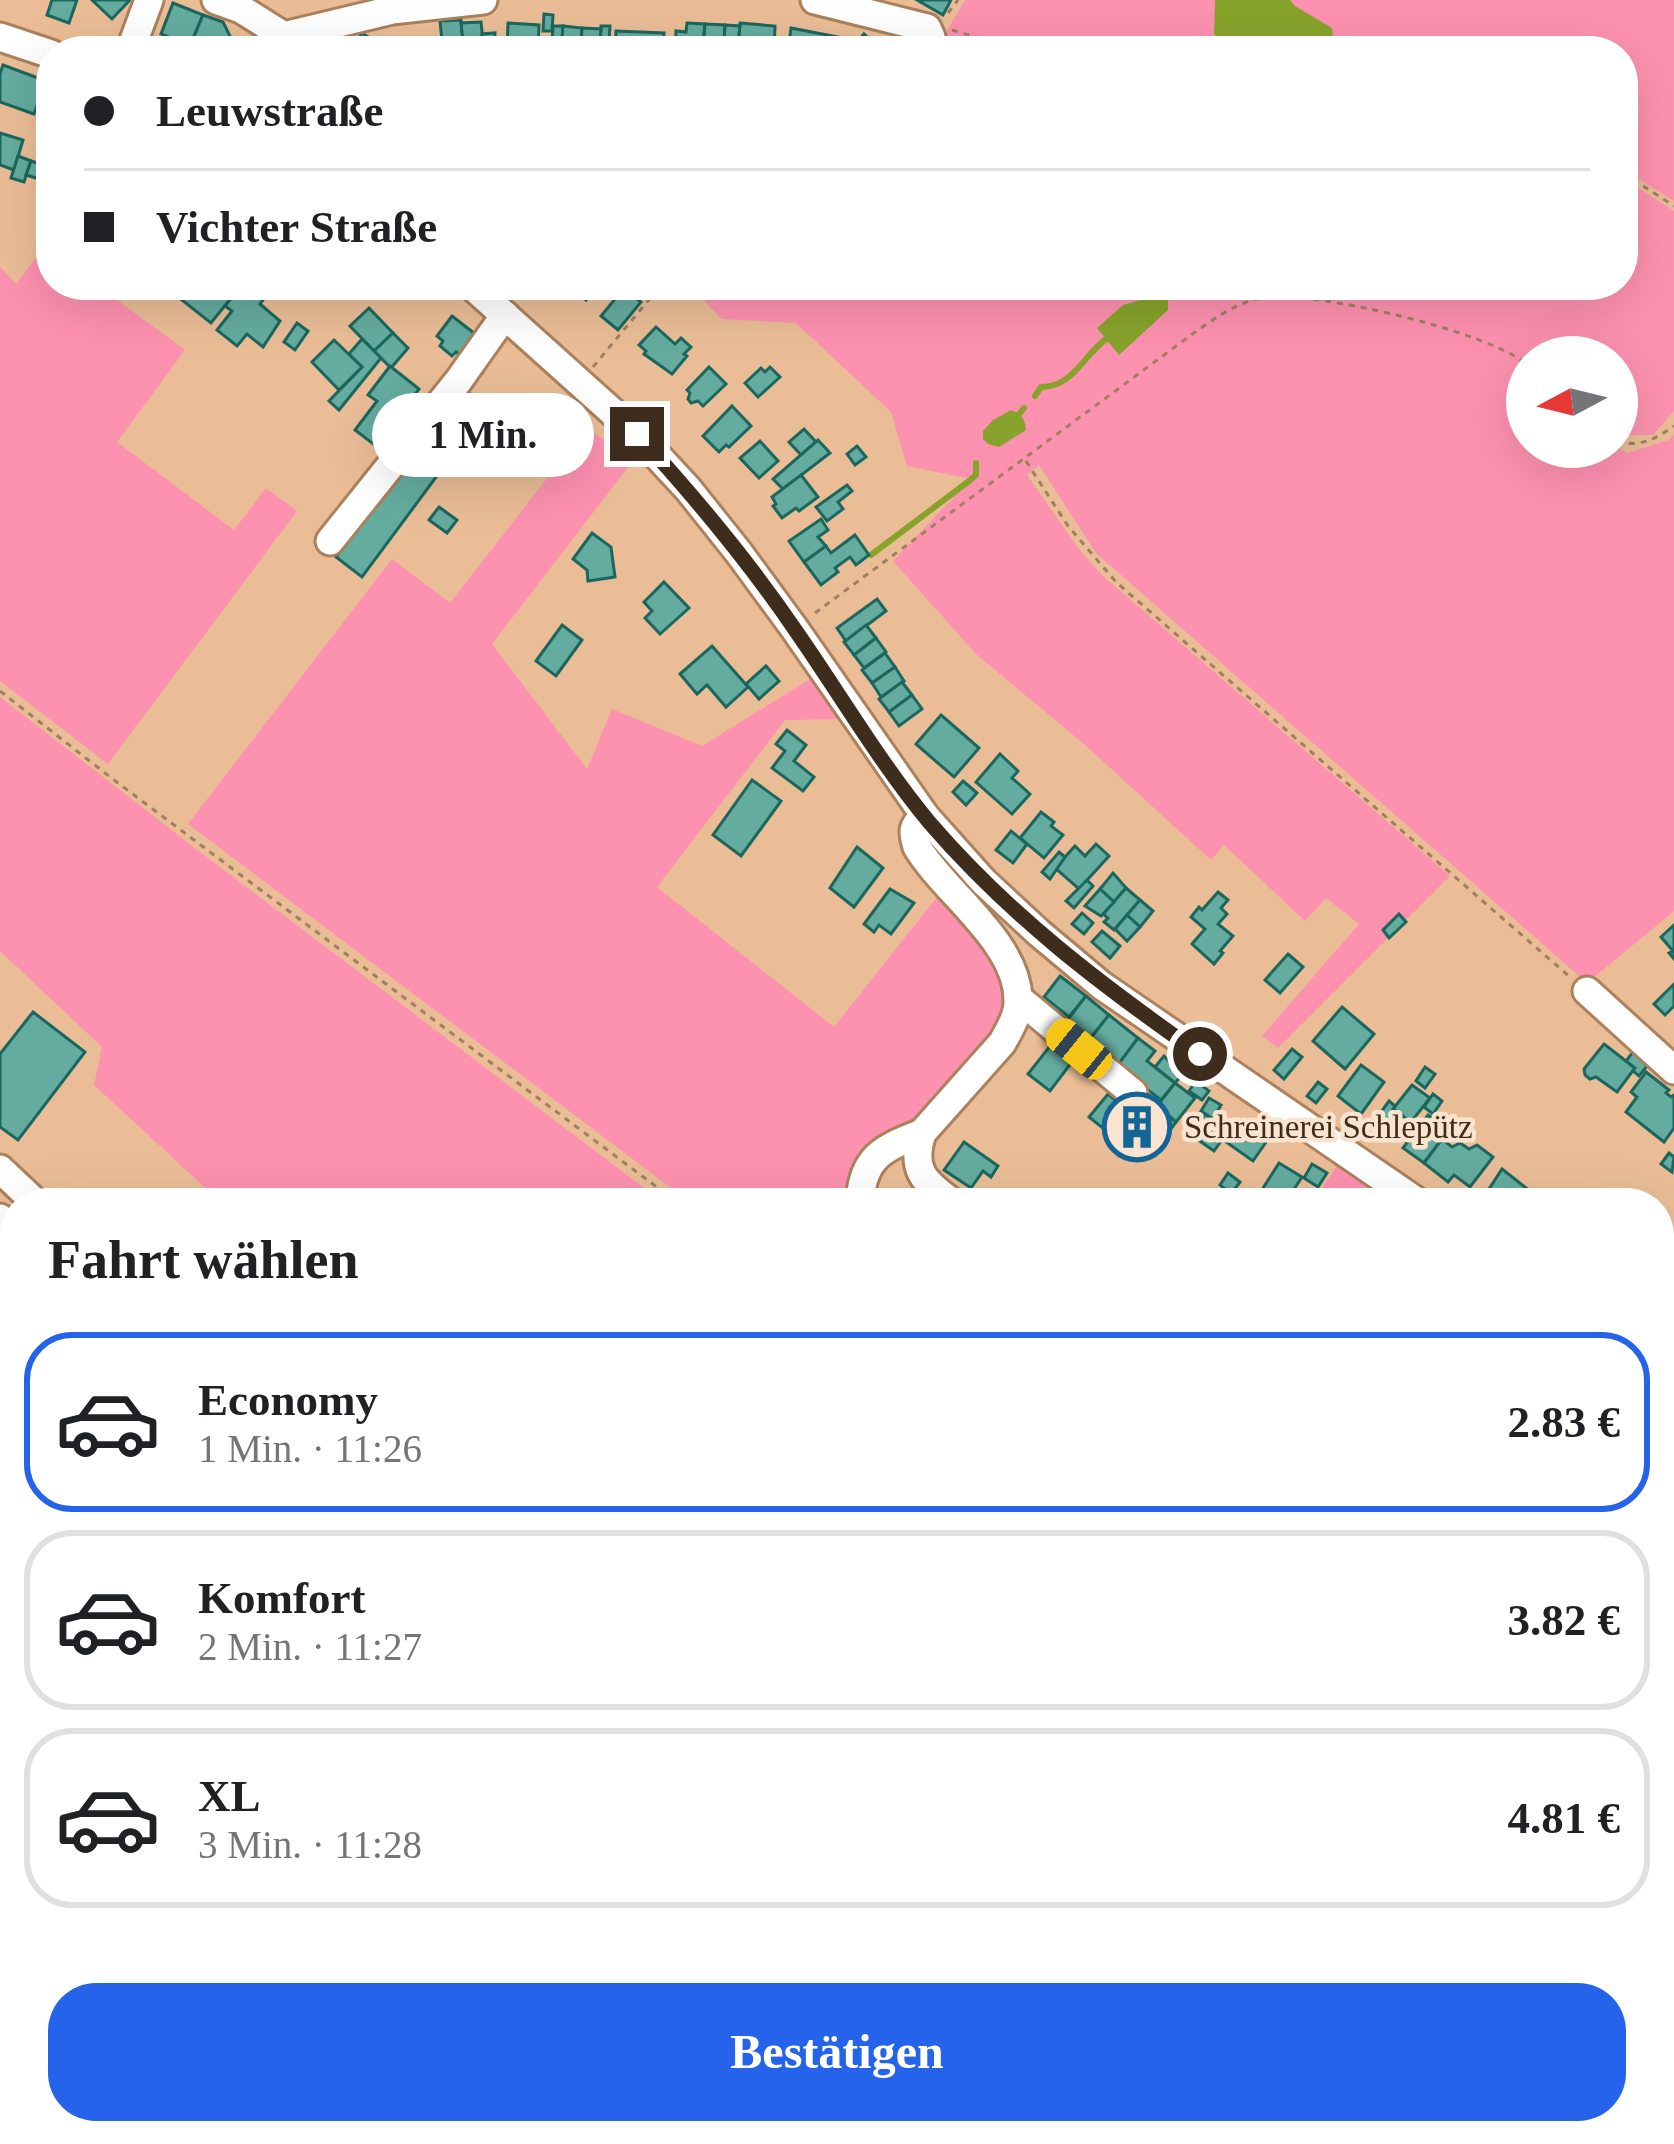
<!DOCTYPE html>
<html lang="de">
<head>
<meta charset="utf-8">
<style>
  body { margin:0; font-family:"Times New Roman",serif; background:#f6f6f6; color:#202124; height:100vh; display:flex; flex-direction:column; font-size:45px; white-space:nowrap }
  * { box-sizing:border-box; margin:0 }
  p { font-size:39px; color:#757577 }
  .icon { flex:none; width:66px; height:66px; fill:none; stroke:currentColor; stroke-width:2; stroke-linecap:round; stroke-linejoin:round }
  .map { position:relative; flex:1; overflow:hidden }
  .drawer { position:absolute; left:0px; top:1188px; width:1674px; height:957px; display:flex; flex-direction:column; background:#fff; border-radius:48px 48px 0 0; box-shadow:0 12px 48px #0002 }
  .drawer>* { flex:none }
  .guide { position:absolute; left:36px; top:36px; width:1602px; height:264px; border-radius:48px; box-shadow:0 12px 48px #0002; display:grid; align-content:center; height:264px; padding:0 48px; background:#fff }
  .needle { width:78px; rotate:263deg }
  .buttons { position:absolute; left:1506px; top:336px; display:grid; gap:24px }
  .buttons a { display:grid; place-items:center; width:132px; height:132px; border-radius:50%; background:#fff; box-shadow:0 12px 48px #0002; font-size:60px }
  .end { position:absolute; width:54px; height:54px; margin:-27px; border:15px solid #3e2c1c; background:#fff; box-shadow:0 0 0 6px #fff }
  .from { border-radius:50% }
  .bubble { position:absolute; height:84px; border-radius:42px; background:#fff; box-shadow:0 12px 48px #0002; font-size:39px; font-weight:700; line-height:84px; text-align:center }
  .car { position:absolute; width:36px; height:72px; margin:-36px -18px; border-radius:15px; box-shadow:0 0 9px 3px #0007; background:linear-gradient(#f5c518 24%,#345 0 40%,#f5c518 0 76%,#345 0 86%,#f5c518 0) }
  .guide b { display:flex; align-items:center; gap:42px; height:114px; font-size:45px }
  .guide b+b { border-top:3px solid #e0e0e0 }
  .guide i { width:30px; height:30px; background:#202124 }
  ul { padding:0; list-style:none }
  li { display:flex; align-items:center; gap:36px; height:180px; margin:0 24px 18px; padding:0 24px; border:6px solid #e0e0e0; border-radius:48px }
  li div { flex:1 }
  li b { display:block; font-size:45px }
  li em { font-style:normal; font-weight:700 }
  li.active { border-color:#2563eb }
  li>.icon { width:108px; height:108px; stroke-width:1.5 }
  h2 { padding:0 48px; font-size:54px; line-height:144px }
  .primary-button { display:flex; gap:24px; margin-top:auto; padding:24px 48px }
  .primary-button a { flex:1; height:138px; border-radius:48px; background:#2563eb; color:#fff; font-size:48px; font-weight:700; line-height:138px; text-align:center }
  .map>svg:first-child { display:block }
  .green { fill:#fd91b0 }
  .water { fill:#87a32b }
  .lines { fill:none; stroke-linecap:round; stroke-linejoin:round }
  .stream { stroke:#87a32b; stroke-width:6 }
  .building { fill:#65aca0; stroke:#1b675d; stroke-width:3 }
  .minor-casing { stroke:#ac815c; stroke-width:33 }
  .major-casing { stroke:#fff; stroke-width:42 }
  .path { stroke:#a17f62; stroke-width:3; stroke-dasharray:6 6; stroke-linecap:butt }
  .minor { stroke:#fff; stroke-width:27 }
  .major { stroke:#85c3eb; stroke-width:36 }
  .route { stroke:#3e2c1c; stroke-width:15 }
  .labels { text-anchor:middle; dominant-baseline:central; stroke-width:9; stroke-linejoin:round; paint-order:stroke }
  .poi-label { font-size:33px; fill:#3e2c1c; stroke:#fae3cf; text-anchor:start }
</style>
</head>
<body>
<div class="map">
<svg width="1674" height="2144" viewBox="0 0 1674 2144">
  <rect width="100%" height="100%" fill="#eabd96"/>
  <!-- green -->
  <g class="green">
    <polygon points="965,0 1674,0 1674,201 1623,169 1623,51 935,51"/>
    <polygon points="1623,178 1674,211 1674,411 1653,435 1617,435 1617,357 1527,357 1527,447 1617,447 1627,453 1669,440 1674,434 1674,911 1587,983 1096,553 1039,465 1027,475 1081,552 1103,576 1450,876 1278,1048 1262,1036 1359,924 1326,898 1305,921 1224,845 1211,860 1085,745 977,655 893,561 971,479 907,466 891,412 796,323 722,319 688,285 1623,285"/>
    <polygon points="45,246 51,250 51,285 97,285 185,350 117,442 234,530 266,488 297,511 108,764 0,681 0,267 16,284"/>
    <polygon points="587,427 632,462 492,644 587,769 612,709 702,746 810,679 840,719 785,720 657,887 834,1027 941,892 993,956 1007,990 997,1034 854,1203 691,1203 188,824 392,559 450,603"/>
    <polygon points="0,697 187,842 664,1203 207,1203 213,1195 94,1085 102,1047 0,951"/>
    <polygon points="1339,1163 1382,1193 1377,1203 1312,1203"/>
    <polygon points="0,1361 10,1370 15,1365 15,2115 0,2097"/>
    <polygon points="1674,1569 1674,1699 1659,1710 1659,1580"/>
    <polygon points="1659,1735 1674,1747 1674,2144 1615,2144 1602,2130 1659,2130"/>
    <polygon points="28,2130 846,2130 857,2144 41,2144"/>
  </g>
  <!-- water -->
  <g class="water">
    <path d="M1215 0H1290L1295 6 1332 28 1334 43C1300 52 1242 62 1214 34Z"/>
    <polygon points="1170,285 1176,285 1168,296 1168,310 1119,355 1097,328 1123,305 1150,297"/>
    <path d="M1011 410C1022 414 1025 419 1026 430L999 447 988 444 983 439V431L993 420Z"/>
  </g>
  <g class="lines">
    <!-- stream -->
    <g class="stream">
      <path d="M1035 396 1041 387C1074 386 1081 358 1106 339"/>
      <polyline points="1020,413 1024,408"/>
      <polyline points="871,555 969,481 976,475 976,463"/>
    </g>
  </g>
  <!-- building -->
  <g class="building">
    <polygon points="52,0 77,0 69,23 47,15"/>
    <polygon points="92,0 127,0 129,1 112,19"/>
    <polygon points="917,0 951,0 943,15"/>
    <polygon points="173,3 203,15 190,46 161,34"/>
    <polygon points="544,14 553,15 552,31 543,31"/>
    <polygon points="203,15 223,22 230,36 225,51 212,47 210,51 204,51 190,46"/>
    <polygon points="461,20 464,51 443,51 440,21"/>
    <polygon points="481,22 484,51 464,51 461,23"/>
    <polygon points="508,23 539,25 538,51 507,51"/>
    <polygon points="687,23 705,24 702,51 675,51 676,31 686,32"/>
    <polygon points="740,23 775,26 774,51 738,49"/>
    <polygon points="705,24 725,25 724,41 704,40"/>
    <polygon points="725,25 740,26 738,42 724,41"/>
    <polygon points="553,26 563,26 562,43 552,42"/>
    <polygon points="563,26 582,28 581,51 561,51"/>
    <polygon points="601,26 610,26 609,42 600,41"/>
    <polygon points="582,28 601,29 599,51 581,51"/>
    <polygon points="791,28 848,39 845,51 788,51"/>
    <polygon points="616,31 664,33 663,51 615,51"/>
    <polygon points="362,33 387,49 385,51 350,51"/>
    <polygon points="495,33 494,51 484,51 482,34"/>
    <polygon points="864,34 874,43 868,51 855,51 852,48"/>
    <polygon points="495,38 507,39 507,51 494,51"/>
    <polygon points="3,65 46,81 34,114 0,102 0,74"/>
    <polygon points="0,133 23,140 14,170 0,165"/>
    <polygon points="18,156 31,161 24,182 11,178"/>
    <polygon points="31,161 50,167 45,181 26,175"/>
    <polygon points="179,285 225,285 235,293 211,323 173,293"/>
    <polygon points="242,285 260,285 269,292 260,304 280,321 263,347 247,334 237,346 217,330 232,311 225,306"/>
    <polygon points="362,285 391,285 382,296"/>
    <polygon points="581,285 598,285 586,300 576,291"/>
    <polygon points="624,288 641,302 618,330 601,316"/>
    <polygon points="369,308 393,333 374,351 350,326"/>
    <polygon points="452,316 479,337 463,357 456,352 452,356 440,346 443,341 437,336"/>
    <polygon points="297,323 308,331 295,350 284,342"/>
    <polygon points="656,327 675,344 681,338 691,347 684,354 687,356 672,374 644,354 646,351 639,345"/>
    <polygon points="393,333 408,348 391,368 374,351"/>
    <polygon points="362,339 381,358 339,410 329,401 362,367 349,354"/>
    <polygon points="334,340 362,367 339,390 312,362"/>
    <polygon points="390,366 419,389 376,446 355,430 377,401 368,395"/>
    <polygon points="709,367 726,384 703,406 698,401 691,403 688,399 690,393 687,390"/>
    <polygon points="770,367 780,377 758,397 745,383 761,368 765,372"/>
    <polygon points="462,388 488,407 362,577 336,557"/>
    <polygon points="732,406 751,426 729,447 726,445 719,452 703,436"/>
    <polygon points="502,418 535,441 515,470 481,447"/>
    <polygon points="804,429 816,442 801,455 789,442"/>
    <polygon points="818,440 830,453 783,489 773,479"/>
    <polygon points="760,441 778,461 759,478 740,458"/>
    <polygon points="857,446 866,457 855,465 847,454"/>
    <polygon points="801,475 818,497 799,511 796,508 782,518 773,506 776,504 772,497"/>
    <polygon points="847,485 852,491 838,502 843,509 827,521 816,507"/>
    <polygon points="439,507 457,520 447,533 429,520"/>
    <polygon points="821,519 828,530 818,537 826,546 804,562 789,541"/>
    <polygon points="592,533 611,547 615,577 588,581 587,570 573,559"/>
    <polygon points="855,535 869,555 856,565 850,557 835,568 838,572 821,585 804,562 826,546 831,553"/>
    <polygon points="664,582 689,608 660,634 645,618 652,611 644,602"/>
    <polygon points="877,599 886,611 846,641 837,628"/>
    <polygon points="562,625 582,640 556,676 536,661"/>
    <polygon points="866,625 876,638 854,655 844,642"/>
    <polygon points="876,638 886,652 864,668 854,655"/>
    <polygon points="712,646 748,687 726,707 707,685 697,694 680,674"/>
    <polygon points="885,653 895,667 872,683 862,670"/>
    <polygon points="766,666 779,681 759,699 746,684"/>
    <polygon points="895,667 904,681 881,697 872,683"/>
    <polygon points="902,682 912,695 889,712 879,699"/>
    <polygon points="912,695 922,709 899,726 889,712"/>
    <polygon points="941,715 979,748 954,777 916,744"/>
    <polygon points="787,730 806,745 794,761 814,777 803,791 772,768 785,751 776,744"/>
    <polygon points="1000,754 1018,771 1012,778 1030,794 1012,814 976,782"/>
    <polygon points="752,780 781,801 741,856 713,835"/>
    <polygon points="963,781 977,793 966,805 953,792"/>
    <polygon points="1041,812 1054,822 1051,826 1063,835 1044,858 1020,838"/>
    <polygon points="1011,831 1027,844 1013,863 996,850"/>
    <polygon points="1096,844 1109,856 1079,889 1055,868 1075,846 1085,856"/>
    <polygon points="857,847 883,868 854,907 830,888"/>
    <polygon points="1059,852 1065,857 1050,879 1042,872"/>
    <polygon points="1113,873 1126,888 1114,902 1100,889"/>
    <polygon points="1087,880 1093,886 1074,908 1066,901"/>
    <polygon points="1126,888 1140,900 1114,930 1104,922 1108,918 1103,914"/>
    <polygon points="890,889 914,903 891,934 879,925 874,932 864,924"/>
    <polygon points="1100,889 1114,902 1101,916 1085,906"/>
    <polygon points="1218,892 1228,900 1221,908 1227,914 1218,924 1233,936 1220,951 1223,953 1214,964 1192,944 1205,929 1191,917 1199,907 1202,910"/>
    <polygon points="1140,900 1153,911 1140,927 1127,915"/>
    <polygon points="1082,913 1093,923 1084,934 1072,924"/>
    <polygon points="1399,914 1406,922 1389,938 1383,930"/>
    <polygon points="1127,915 1140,927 1127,941 1115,929"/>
    <polygon points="1674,925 1674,959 1669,953 1673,951 1661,937"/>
    <polygon points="1102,931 1120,946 1110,958 1092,942"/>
    <polygon points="1288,954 1303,967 1280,993 1265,980"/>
    <polygon points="1060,976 1086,996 1069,1017 1044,997"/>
    <polygon points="1674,984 1674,1006 1665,1015 1654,1004"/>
    <polygon points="1086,996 1109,1015 1089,1040 1066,1022"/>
    <polygon points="1342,1007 1374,1034 1345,1069 1313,1041"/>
    <polygon points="33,1012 85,1052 18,1140 0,1127 0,1054"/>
    <polygon points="1109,1015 1138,1038 1119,1064 1089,1040"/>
    <polygon points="1138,1038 1155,1051 1147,1061 1175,1083 1161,1100 1117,1066"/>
    <polygon points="1054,1041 1075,1058 1050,1091 1028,1074"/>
    <polygon points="1604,1044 1635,1068 1617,1092 1596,1077 1590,1079 1585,1075 1584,1069"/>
    <polygon points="1636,1048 1652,1060 1639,1076 1633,1071 1635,1068 1626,1061"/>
    <polygon points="1292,1049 1302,1057 1284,1079 1274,1070"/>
    <polygon points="1164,1056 1182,1075 1175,1083 1155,1067"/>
    <polygon points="1361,1065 1384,1082 1361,1114 1338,1096"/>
    <polygon points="1425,1067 1435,1074 1425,1088 1416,1081"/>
    <polygon points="1646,1072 1669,1090 1666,1093 1671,1097 1674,1095 1674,1128 1664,1142 1626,1112 1637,1097 1631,1092"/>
    <polygon points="1196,1081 1209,1091 1202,1100 1189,1091"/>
    <polygon points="1318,1082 1327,1089 1316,1103 1307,1096"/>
    <polygon points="1175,1083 1195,1098 1176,1122 1157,1106"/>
    <polygon points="1412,1085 1430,1098 1411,1122 1393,1109"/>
    <polygon points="1140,1092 1176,1122 1168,1133 1161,1132 1157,1137 1152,1133 1135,1154 1089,1117 1108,1094 1126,1109"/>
    <polygon points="1433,1094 1442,1101 1433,1114 1424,1107"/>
    <polygon points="1209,1098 1221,1105 1213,1119 1201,1111"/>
    <polygon points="1389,1101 1395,1106 1393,1109 1402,1115 1395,1126 1379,1115"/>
    <polygon points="1205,1114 1229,1130 1214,1151 1191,1135"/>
    <polygon points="1428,1115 1438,1122 1431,1131 1421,1124"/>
    <polygon points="1239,1123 1266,1142 1253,1161 1226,1142"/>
    <polygon points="1421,1124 1442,1139 1424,1163 1403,1148"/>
    <polygon points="1442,1139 1452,1147 1460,1143 1469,1149 1477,1145 1493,1157 1470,1187 1454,1175 1448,1182 1424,1163"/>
    <polygon points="964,1142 998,1166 991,1177 983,1171 971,1188 944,1170"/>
    <polygon points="1669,1153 1674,1157 1672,1172 1661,1164"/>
    <polygon points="1279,1163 1302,1177 1285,1203 1262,1203 1256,1199"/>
    <polygon points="1312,1164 1327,1173 1318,1187 1304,1178"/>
    <polygon points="1502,1169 1535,1195 1529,1203 1510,1203 1489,1189"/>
    <polygon points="1228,1173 1240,1182 1231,1194 1220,1185"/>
    <polygon points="0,1253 15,1267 15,1277 0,1293"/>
    <polygon points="1670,1263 1674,1267 1674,1291 1659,1306 1659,1273"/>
    <polygon points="15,1277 15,1333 12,1337 0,1326 0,1293"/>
    <polygon points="1665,1481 1674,1488 1674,1506 1662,1521 1659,1518 1659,1488"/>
    <polygon points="1674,1531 1674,1555 1662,1541"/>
  </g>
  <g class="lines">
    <defs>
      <g id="minor">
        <polyline points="216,0 241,9 284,36 392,10 483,0"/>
        <polyline points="815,0 927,28 931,37 929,51"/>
        <polyline points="0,37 51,54"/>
        <polyline points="130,51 149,0"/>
        <polyline points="258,51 284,36"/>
        <polyline points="471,285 637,434 688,489 739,553 794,628 925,816 983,881 1039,933 1101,985 1419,1203"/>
        <polyline points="330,541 459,380 505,315"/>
        <path d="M925 816C912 826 912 831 917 847 945 893 1016 941 1018 998 1019 1014 1010 1029 1002 1043L922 1133C910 1170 924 1182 953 1203"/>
        <polyline points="1587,991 1674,1070"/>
        <polyline points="1018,998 1133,1093"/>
        <polyline points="0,1169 36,1203"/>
        <path d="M860 1203C862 1157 883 1148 922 1133"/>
        <polyline points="0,1218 15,1234"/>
        <polyline points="1659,1340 1674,1327"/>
        <polyline points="1659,1356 1674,1366"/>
        <polyline points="1659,1399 1671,1413 1666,1422 1659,1424"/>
      </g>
      <g id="major">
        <polyline points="0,1910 15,1926"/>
        <polyline points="362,2130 389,2144"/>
      </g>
    </defs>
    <!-- minor casing -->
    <use href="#minor" class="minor-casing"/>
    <!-- major casing -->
    <use href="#major" class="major-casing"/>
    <!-- path -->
    <g class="path">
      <polyline points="948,13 958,0"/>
      <polyline points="952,30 1023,51"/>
      <polyline points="1122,51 1157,44 1224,51"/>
      <polyline points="1623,173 1674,206"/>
      <polyline points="593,367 661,285"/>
      <path d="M1617 441C1640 448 1655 439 1674 426"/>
      <polyline points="1026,461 1068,526 1116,582 1570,977"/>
      <path d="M815 613 1191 335C1214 319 1238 301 1266 297 1315 291 1492 332 1527 365"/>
      <polyline points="0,691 114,780 678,1203"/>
      <polyline points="1674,1465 1664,1478 1674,1487"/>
      <polyline points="1659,1734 1674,1746"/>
      <polyline points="1659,1932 1674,1945"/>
      <polyline points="0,2104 15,2121"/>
      <polyline points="23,2130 35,2144"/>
      <polyline points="826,2130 851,2144"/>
      <polyline points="1028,2144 1043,2130"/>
    </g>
    <!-- minor -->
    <use href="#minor" class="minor"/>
    <!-- major -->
    <use href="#major" class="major"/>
  </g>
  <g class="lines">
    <!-- route -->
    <path class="route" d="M637 434C695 497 750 563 798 634 841 696 881 764 929 822 1009 915 1100 984 1200 1054"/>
  </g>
  <!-- icons -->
  <defs>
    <symbol id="building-ring" viewBox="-11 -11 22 22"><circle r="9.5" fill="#fae3cf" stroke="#126596" stroke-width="1.5"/><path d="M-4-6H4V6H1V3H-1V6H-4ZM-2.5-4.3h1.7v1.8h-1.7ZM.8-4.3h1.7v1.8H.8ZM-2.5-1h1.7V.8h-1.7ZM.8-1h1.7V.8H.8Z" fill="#126596"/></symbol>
  </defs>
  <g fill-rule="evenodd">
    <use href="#building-ring" x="1099" y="1089" width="76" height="76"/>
  </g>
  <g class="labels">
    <!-- poi labels -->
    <g class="poi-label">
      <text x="1184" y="1127">Schreinerei Schlepütz</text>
    </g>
  </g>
</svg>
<div class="buttons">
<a><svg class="needle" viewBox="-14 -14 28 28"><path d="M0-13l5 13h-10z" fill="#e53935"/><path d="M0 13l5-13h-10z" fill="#757577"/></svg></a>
</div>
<i class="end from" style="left:1200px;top:1054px"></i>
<i class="end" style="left:637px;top:434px"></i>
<div class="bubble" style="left:372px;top:393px;width:222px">1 Min.</div>
<i class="car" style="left:1079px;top:1049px;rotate:309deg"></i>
<div class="guide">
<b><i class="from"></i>Leuwstraße</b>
<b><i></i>Vichter Straße</b>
</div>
<section class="drawer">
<h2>Fahrt wählen</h2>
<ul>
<li class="active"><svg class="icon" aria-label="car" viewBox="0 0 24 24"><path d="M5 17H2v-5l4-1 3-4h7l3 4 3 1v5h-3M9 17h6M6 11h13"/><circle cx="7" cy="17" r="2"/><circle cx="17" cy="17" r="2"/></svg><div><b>Economy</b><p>1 Min. · 11:26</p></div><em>2.83 €</em></li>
<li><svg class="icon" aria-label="car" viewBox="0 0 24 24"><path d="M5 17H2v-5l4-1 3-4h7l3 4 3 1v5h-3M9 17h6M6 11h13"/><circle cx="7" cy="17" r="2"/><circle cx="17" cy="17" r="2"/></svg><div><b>Komfort</b><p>2 Min. · 11:27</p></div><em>3.82 €</em></li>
<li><svg class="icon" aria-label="car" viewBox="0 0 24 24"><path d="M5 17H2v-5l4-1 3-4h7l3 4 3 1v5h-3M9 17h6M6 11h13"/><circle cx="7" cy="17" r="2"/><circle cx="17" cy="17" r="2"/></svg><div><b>XL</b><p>3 Min. · 11:28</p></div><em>4.81 €</em></li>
</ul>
<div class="primary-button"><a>Bestätigen</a></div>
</section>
</div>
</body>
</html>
